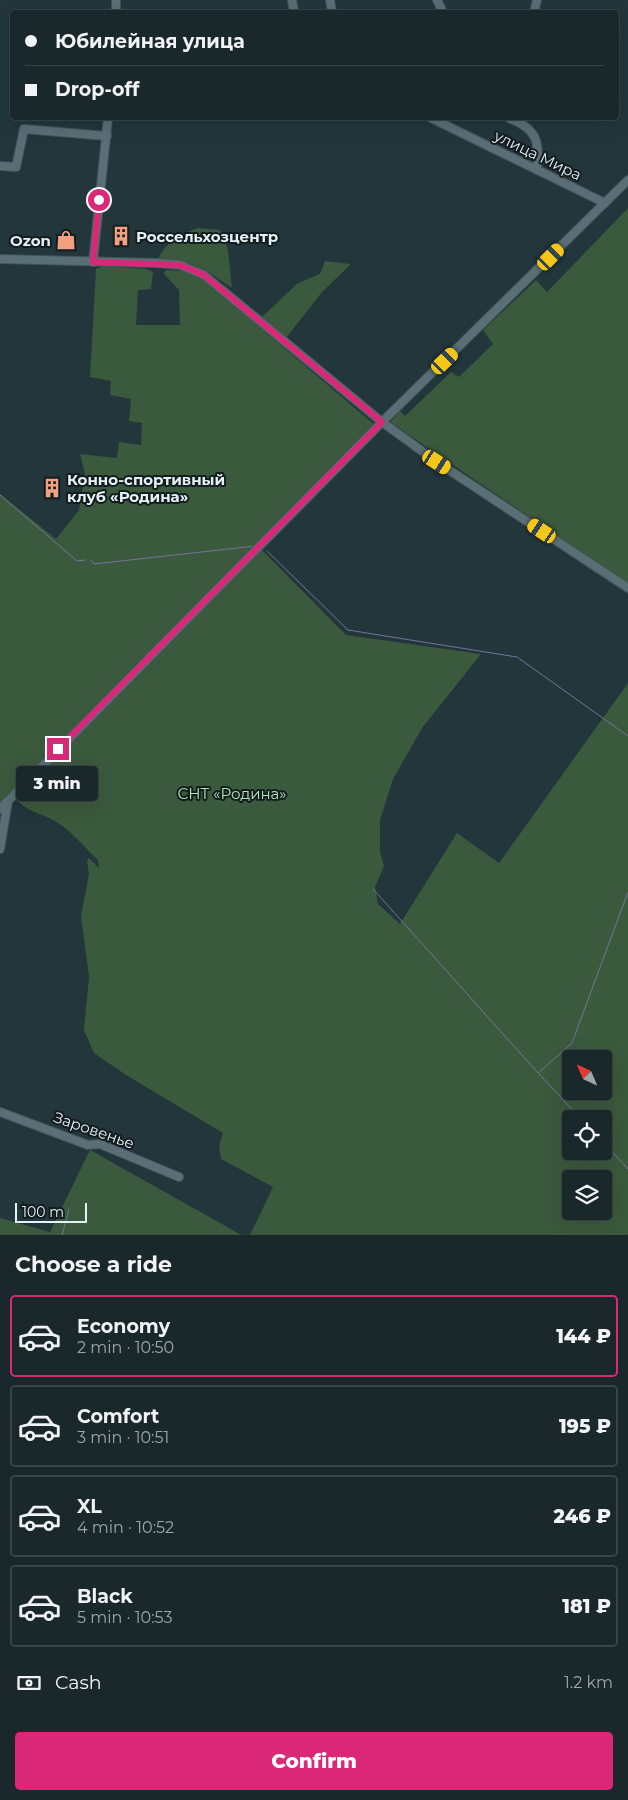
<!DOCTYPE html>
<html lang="en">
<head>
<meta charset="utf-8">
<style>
  body { margin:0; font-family:Montserrat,sans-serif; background:#273438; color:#f1f3f6; height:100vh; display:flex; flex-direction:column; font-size:19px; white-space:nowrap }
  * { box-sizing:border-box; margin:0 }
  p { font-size:16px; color:#9fa6a9 }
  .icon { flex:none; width:28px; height:28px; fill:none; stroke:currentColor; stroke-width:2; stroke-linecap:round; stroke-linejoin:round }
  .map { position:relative; height:1235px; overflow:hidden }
  .side { display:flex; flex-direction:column; background:#1a282c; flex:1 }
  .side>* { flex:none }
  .hud { position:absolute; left:10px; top:10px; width:609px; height:110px; border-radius:5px; box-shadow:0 5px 20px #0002,0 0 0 1px #384448; display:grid; align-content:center; height:110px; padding:0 15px; background:#1a282c }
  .needle { width:32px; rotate:316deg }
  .buttons { position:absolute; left:562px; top:1050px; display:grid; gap:10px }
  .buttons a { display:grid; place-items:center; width:50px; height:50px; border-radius:5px; background:#1a282c; box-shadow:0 5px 20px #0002,0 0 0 1px #384448; font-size:25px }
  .scale { position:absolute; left:15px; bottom:12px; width:72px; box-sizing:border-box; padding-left:5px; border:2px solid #e5f2f5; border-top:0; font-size:14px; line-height:18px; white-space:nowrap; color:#e5f2f5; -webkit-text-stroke:4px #131c1e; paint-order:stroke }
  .end { position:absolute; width:22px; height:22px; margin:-11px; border:6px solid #db2777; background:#fff; box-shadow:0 0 0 2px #fff }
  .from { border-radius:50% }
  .bubble { position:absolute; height:35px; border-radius:5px; background:#1a282c; box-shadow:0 5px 20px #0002,0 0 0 1px #384448; font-size:16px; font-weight:800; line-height:35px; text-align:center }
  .car { position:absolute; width:15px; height:30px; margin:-15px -8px; border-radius:6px; box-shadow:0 0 4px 1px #0007; background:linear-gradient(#f5c518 24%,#345 0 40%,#f5c518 0 76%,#345 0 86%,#f5c518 0) }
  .hud b { display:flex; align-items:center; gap:18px; height:48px; font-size:19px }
  .hud b+b { border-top:1px solid #384448 }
  .hud i { width:12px; height:12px; background:#f1f3f6 }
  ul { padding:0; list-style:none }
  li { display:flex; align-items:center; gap:15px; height:82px; margin:0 10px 8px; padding:0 5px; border:2px solid #384448; border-radius:5px }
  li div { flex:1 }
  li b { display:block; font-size:19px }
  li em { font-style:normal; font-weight:800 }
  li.current { border-color:#db2777 }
  li>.icon { width:45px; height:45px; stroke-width:1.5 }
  h2 { padding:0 15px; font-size:22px; line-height:60px }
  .pay { display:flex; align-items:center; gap:12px; height:55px; padding:0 15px; font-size:19px }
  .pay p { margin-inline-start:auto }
  .cta { display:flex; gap:10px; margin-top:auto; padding:10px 15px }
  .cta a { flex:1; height:58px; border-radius:5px; background:#db2777; color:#fff; font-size:20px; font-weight:800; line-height:58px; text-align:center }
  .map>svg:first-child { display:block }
  .green { fill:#3b593d; fill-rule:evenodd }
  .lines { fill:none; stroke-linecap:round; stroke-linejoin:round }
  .stream { stroke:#75749b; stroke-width:1 }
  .minor-casing { stroke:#425459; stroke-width:10 }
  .minor { stroke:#596f75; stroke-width:8 }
  .route { stroke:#db2777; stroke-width:6 }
  .labels { text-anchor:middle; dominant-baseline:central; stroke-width:4; stroke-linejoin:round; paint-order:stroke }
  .street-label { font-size:15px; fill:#e5f2f5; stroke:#131c1e }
  .poi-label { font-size:15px; font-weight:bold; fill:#e5f2f5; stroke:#131c1e; text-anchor:start }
  .park-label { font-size:15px; fill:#b1e7b4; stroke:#131c1e }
</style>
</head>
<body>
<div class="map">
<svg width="628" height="1235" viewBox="0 0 628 1235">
  <rect width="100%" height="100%" fill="#22363b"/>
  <!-- green -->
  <g class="green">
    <polygon points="628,208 628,584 390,422 400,411 405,416 451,372 459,377 493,344 483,330 536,280 547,292"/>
    <path d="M198 228 220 230C231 248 229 268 232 288 203 268 194 261 158 259 168 240 179 235 198 228Z"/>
    <polygon points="325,261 351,264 322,292 286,338 262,317 298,283 320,274"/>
    <polygon points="103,266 146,269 153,272 151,289 138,290 136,325 180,325 179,290 164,274 166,270 186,271 202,278 376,426 0,803 0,494 56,539 79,510 85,474 80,454 117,458 119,442 141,445 142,423 129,421 131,399 110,395 111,381 90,377 96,269"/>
    <path d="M262 550 346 635 481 654 422 728 393 779 380 820V852L384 866 375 887 378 904 400 924 457 833 499 863 628 683V1235H250L273 1187 221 1159 219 1146 223 1133 126 1075 94 1053 84 1030 89 977 81 916 89 874 87 861 89 858 99 868 98 860C84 847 69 828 53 820 41 813 24 811 16 798ZM571 1059H604V1091H571ZM571 1119H604V1151H571ZM571 1179H604V1211H571Z"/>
    <polygon points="90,1150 222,1224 241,1235 0,1235 0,1218 50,1232"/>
  </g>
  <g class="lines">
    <!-- stream -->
    <g class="stream">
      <polyline points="0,495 77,561 86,560"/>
      <polyline points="267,551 348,630 517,657 628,736"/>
      <polyline points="91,560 94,564 255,546"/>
      <polyline points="373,889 538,1073 572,1043 628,892"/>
      <polyline points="539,1074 581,1119"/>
      <polyline points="604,1143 628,1169"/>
      <polyline points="62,1235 69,1209"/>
    </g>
    <defs>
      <g id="minor">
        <polyline points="116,0 116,12"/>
        <polyline points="292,0 294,12"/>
        <polyline points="330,0 332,12"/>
        <polyline points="437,0 443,12"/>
        <polyline points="534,12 537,0"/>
        <polyline points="431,118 605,203"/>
        <path d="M509 118C537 129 540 141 537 170"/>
        <polyline points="0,166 16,167 24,129 107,136"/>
        <polyline points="0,259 156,263 180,265 204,275 382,422 437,462 628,588"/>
        <polyline points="93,262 108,118"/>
        <polyline points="0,809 382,422 628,180"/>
        <polyline points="0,849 8,801"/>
        <polyline points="0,1112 88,1145 100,1144 179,1177"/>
      </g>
    </defs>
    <!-- minor casing -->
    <use href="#minor" class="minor-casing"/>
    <!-- minor -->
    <use href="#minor" class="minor"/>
  </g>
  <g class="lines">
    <!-- route -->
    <polyline class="route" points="58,749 382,422 204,275 180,265 93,262 99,200"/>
  </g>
  <!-- icons -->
  <defs>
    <symbol id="building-bare" viewBox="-9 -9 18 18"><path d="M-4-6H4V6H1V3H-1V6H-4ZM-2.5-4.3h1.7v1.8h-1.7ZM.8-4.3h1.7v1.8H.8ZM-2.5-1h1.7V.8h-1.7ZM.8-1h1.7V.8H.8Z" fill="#f2a080" stroke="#131c1e" stroke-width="2.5" paint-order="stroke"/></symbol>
    <symbol id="shop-bare" viewBox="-9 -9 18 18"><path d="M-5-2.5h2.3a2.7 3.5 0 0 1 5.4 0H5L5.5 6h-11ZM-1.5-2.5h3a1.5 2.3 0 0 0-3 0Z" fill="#f2a080" stroke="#131c1e" stroke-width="2.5" paint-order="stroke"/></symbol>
  </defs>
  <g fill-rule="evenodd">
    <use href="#building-bare" x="107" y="222" width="28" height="28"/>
    <use href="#shop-bare" x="52" y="226" width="28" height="28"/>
    <use href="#building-bare" x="38" y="474" width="28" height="28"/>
  </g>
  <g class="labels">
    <!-- street labels -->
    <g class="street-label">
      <text transform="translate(538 155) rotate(26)">улица Мира</text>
      <text transform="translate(94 1130) rotate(19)">Заровенье</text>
    </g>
    <!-- poi labels -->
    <g class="poi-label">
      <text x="136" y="236">Россельхозцентр</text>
      <text x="51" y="240" text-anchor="end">Ozon</text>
      <text x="67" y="479">Конно-спортивный<tspan x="67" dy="17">клуб «Родина»</tspan></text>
    </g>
    <!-- park labels -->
    <g class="park-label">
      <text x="232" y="793">СНТ «Родина»</text>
    </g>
  </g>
</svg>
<div class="buttons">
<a><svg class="needle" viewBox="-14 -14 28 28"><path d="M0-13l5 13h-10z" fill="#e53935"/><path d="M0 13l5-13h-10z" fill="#9fa6a9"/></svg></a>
<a><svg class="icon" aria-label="locate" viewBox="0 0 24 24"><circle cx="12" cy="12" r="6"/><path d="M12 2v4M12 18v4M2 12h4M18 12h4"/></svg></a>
<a><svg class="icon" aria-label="layers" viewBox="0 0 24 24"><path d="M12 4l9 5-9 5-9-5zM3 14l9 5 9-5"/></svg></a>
</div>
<div class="scale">100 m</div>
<i class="end from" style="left:99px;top:200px"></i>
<i class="end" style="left:58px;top:749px"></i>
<div class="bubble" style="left:16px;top:766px;width:82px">3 min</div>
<i class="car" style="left:551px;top:257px;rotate:45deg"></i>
<i class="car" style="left:445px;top:361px;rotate:46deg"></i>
<i class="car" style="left:437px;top:462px;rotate:123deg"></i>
<i class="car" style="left:542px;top:531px;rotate:304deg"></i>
<div class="hud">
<b><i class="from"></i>Юбилейная улица</b>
<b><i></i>Drop-off</b>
</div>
</div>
<section class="side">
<h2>Choose a ride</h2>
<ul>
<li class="current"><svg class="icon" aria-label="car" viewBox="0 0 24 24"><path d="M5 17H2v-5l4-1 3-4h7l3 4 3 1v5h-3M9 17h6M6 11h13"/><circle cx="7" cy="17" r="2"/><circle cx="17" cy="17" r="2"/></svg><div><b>Economy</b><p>2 min · 10:50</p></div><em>144 ₽</em></li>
<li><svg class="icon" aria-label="car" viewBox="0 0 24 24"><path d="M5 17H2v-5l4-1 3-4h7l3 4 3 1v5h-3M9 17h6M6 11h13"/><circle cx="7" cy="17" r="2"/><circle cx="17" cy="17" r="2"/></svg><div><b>Comfort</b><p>3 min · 10:51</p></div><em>195 ₽</em></li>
<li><svg class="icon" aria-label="car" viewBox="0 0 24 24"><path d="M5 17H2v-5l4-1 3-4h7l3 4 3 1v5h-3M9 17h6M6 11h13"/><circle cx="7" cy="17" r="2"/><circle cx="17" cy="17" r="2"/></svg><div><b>XL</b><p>4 min · 10:52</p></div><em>246 ₽</em></li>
<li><svg class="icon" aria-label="car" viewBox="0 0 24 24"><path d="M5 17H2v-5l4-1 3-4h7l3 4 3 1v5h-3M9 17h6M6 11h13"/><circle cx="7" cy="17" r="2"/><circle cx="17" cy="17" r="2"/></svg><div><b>Black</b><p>5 min · 10:53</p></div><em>181 ₽</em></li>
</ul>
<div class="pay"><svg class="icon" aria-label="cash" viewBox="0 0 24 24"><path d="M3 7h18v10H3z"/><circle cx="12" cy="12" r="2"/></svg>Cash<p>1.2 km</p></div>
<div class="cta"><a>Confirm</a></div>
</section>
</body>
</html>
